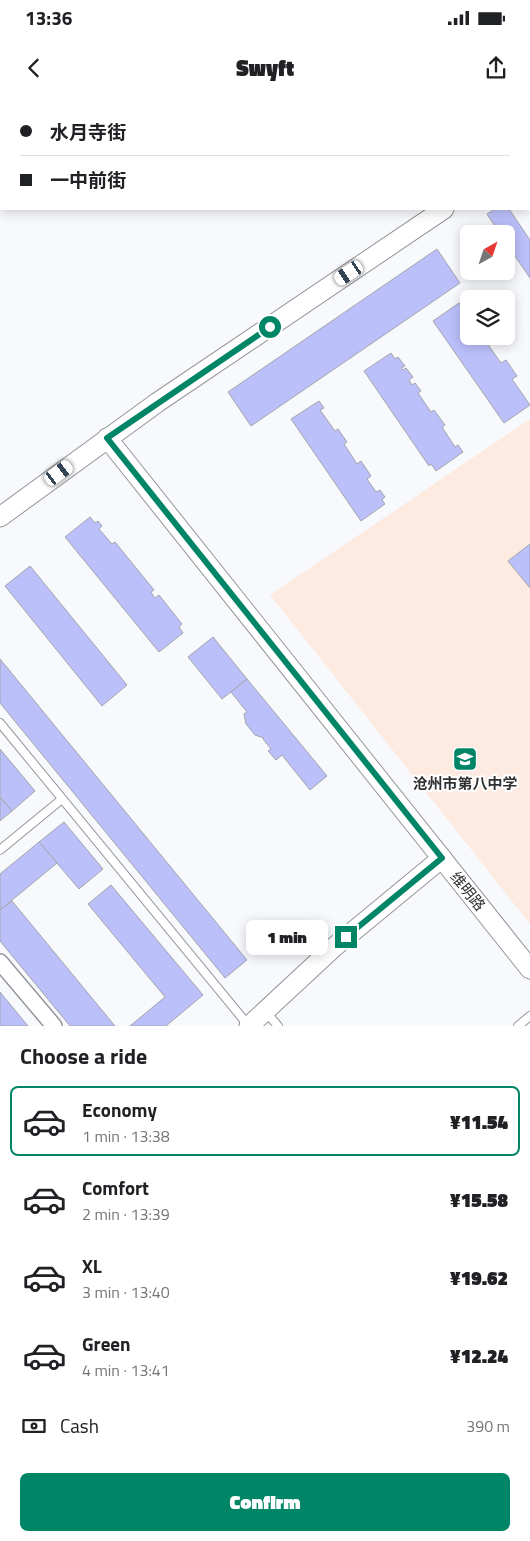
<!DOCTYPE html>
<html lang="en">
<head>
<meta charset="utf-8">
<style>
  body { margin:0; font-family:"Titillium Web","Noto Sans SC",sans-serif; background:#f2f2f2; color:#202124; height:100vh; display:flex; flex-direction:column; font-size:19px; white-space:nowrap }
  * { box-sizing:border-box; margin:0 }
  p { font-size:16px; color:#757577 }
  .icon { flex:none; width:28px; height:28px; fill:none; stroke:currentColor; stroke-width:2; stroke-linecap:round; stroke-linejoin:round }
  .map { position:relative; height:926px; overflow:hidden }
  .side { display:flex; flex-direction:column; background:#fff; flex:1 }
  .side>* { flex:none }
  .banner { position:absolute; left:0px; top:0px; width:530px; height:110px; box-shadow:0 2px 12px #0003; display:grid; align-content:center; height:110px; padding:0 20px; background:#fff }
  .needle { width:32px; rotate:40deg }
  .tools { position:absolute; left:460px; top:125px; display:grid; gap:10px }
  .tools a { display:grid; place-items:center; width:55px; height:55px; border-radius:8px; background:#fff; box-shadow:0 2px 12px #0003; font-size:25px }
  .end { position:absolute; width:22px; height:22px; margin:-11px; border:6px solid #008567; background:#fff; box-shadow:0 0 0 2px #fff }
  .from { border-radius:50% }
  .bubble { position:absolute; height:35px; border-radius:8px; background:#fff; box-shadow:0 2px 12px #0003; font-size:16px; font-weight:800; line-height:35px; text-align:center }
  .car { position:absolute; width:15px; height:30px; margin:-15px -8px; border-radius:6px; box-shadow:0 0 4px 1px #0007; background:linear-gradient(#fff 24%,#345 0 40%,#fff 0 76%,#345 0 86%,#fff 0) }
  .banner b { display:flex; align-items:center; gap:18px; height:48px; font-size:19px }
  .banner b+b { border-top:1px solid #e0e0e0 }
  .banner i { width:12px; height:12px; background:#202124 }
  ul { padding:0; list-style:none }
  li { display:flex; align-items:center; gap:15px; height:70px; margin:0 10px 8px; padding:0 10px; border:2px solid transparent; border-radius:8px }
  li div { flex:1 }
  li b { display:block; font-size:19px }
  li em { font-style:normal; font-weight:800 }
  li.on { border-color:#008567 }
  li>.icon { width:45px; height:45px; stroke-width:1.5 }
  h2 { padding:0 20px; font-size:22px; line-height:60px }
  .pay { display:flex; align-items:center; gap:12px; height:55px; padding:0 20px; font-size:19px }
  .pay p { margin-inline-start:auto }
  .primary-button { display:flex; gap:10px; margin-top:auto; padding:10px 20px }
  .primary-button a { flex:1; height:58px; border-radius:8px; background:#008567; color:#fff; font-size:20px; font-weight:800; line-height:58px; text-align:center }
  .status { display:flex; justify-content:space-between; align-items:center; height:35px; padding:0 25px; background:#fff; direction:ltr }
  .status svg { height:14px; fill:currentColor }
  header { display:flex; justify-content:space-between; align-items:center; height:65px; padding:0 20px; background:#fff; font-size:22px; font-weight:800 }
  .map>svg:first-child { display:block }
  .education { fill:#fdebe1 }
  .building { fill:#bbc0fb; stroke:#a4a5a9 }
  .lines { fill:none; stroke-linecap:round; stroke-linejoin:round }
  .service-casing { stroke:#95969a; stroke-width:10 }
  .minor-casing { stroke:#95969a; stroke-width:18 }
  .tertiary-casing { stroke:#95969a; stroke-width:21 }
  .service { stroke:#fff; stroke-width:8 }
  .minor { stroke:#fff; stroke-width:15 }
  .tertiary { stroke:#fff; stroke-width:19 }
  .route { stroke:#008567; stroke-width:6 }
  .labels { text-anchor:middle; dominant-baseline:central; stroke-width:4; stroke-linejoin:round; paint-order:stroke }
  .poi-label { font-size:15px; font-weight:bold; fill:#313133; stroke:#fff }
  .street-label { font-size:15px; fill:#313133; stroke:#fff }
</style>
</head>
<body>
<div class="status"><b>13:36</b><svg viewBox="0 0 49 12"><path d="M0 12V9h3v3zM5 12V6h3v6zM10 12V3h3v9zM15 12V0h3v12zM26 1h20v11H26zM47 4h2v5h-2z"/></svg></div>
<header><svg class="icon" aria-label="back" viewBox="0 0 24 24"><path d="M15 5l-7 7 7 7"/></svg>Swyft<svg class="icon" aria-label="share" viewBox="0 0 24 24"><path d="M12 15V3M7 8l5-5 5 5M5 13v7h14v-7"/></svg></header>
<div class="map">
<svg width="530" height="926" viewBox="0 0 530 926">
  <rect width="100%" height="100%" fill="#f8f9fd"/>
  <!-- education -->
  <polygon class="education" points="530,319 530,824 270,495"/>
  <!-- building -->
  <g class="building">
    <polygon points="495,109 509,109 530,140 530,178 506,143 506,134 500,134 487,114"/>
    <polygon points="437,149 460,183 251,326 228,292"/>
    <polygon points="459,203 463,208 467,205 469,208 469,236 482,236 501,263 506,260 517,276 512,279 530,305 504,323 433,221"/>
    <polygon points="391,253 395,259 398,257 405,266 401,268 403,270 406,268 413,277 409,280 412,285 415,283 421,291 418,293 431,312 434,310 445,325 442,327 455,347 458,345 463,352 436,371 431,364 429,366 364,271"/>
    <polygon points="319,301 324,308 320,310 335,331 338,329 347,342 344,344 357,364 361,361 371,376 367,379 376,392 380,390 385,397 382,400 385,404 361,421 291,319"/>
    <polygon points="90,417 95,423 98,421 102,426 99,429 112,444 115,442 154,490 151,492 155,498 159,495 182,524 179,527 183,533 159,552 65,437"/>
    <polygon points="530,444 530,488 508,461"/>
    <polygon points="30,466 127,585 102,606 5,486"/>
    <polygon points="213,537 247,579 222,599 188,557"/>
    <polygon points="0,559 247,860 225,878 0,603"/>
    <polygon points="247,579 327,676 310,690 282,655 276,660 268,651 271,649 263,639 264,638 255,635 246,624 244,614 247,612 231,592"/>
    <polygon points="0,649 35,691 12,711 0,697"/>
    <polygon points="0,697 12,711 0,721"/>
    <polygon points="64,722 103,769 79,789 39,742"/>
    <polygon points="39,742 57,763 0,810 0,774"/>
    <polygon points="111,785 203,895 166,926 130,926 165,897 88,804"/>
    <polygon points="12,801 115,926 70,926 0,841 0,810"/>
    <polygon points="0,892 28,926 0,926"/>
  </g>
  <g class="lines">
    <defs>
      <g id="service">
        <polyline points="0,623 248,925"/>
        <polyline points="0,750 62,699"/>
        <polyline points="265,911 278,926"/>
        <polyline points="518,926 530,916"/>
      </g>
      <g id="minor">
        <polyline points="88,1 90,0"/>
        <polyline points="0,862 54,926"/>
      </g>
      <g id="tertiary">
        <polyline points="529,51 530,50"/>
        <polyline points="107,338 530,869"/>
        <polyline points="0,417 158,302 444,109"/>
        <polyline points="249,926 333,848 442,758"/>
      </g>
    </defs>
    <!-- service casing -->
    <use href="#service" class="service-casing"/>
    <!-- minor casing -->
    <use href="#minor" class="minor-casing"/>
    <!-- tertiary casing -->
    <use href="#tertiary" class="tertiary-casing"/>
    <!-- service -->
    <use href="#service" class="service"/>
    <!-- minor -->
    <use href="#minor" class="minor"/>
    <!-- tertiary -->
    <use href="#tertiary" class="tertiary"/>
  </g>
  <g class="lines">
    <!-- route -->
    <polyline class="route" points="270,227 107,338 442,758 346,837"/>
  </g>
  <!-- icons -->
  <defs>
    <symbol id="school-square" viewBox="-11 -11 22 22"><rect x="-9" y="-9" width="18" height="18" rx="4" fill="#008567" stroke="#fff"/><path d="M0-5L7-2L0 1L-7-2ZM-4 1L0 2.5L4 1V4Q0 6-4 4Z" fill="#fff"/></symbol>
  </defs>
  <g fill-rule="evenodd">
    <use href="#school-square" x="451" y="645" width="28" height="28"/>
  </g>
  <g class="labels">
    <!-- poi labels -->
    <g class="poi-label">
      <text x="465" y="683">沧州市第八中学</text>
    </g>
    <!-- street labels -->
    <g class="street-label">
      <text transform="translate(468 791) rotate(51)">维明路</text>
    </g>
  </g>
</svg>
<div class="tools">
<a><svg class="needle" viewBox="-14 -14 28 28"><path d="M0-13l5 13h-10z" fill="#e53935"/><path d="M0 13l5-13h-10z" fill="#757577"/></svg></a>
<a><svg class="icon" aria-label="layers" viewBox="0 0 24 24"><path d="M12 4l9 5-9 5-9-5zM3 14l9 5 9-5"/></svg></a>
</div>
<i class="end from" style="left:270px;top:227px"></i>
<i class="end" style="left:346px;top:837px"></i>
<div class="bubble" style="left:246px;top:820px;width:82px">1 min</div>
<i class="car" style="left:349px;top:173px;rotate:236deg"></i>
<i class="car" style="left:59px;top:373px;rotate:54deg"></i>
<div class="banner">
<b><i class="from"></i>水月寺街</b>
<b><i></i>一中前街</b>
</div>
</div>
<section class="side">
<h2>Choose a ride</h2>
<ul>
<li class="on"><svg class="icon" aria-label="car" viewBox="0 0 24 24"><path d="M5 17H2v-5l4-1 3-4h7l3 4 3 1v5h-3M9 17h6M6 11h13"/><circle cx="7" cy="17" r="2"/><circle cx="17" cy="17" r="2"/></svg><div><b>Economy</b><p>1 min · 13:38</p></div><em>¥11.54</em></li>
<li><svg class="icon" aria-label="car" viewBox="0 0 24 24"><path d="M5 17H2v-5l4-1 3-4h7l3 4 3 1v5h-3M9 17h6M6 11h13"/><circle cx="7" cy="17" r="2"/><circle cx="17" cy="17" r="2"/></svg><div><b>Comfort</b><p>2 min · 13:39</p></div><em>¥15.58</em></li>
<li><svg class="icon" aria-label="car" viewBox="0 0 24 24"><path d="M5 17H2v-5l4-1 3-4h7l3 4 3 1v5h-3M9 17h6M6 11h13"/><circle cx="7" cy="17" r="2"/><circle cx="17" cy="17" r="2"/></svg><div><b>XL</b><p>3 min · 13:40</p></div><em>¥19.62</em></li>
<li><svg class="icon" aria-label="car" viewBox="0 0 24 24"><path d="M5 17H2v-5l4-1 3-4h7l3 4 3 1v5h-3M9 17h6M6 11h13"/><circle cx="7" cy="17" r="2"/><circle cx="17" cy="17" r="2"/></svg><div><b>Green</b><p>4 min · 13:41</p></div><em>¥12.24</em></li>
</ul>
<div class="pay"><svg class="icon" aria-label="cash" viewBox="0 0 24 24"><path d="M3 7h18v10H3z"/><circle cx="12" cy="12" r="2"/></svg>Cash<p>390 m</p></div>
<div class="primary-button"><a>Confirm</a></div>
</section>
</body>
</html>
